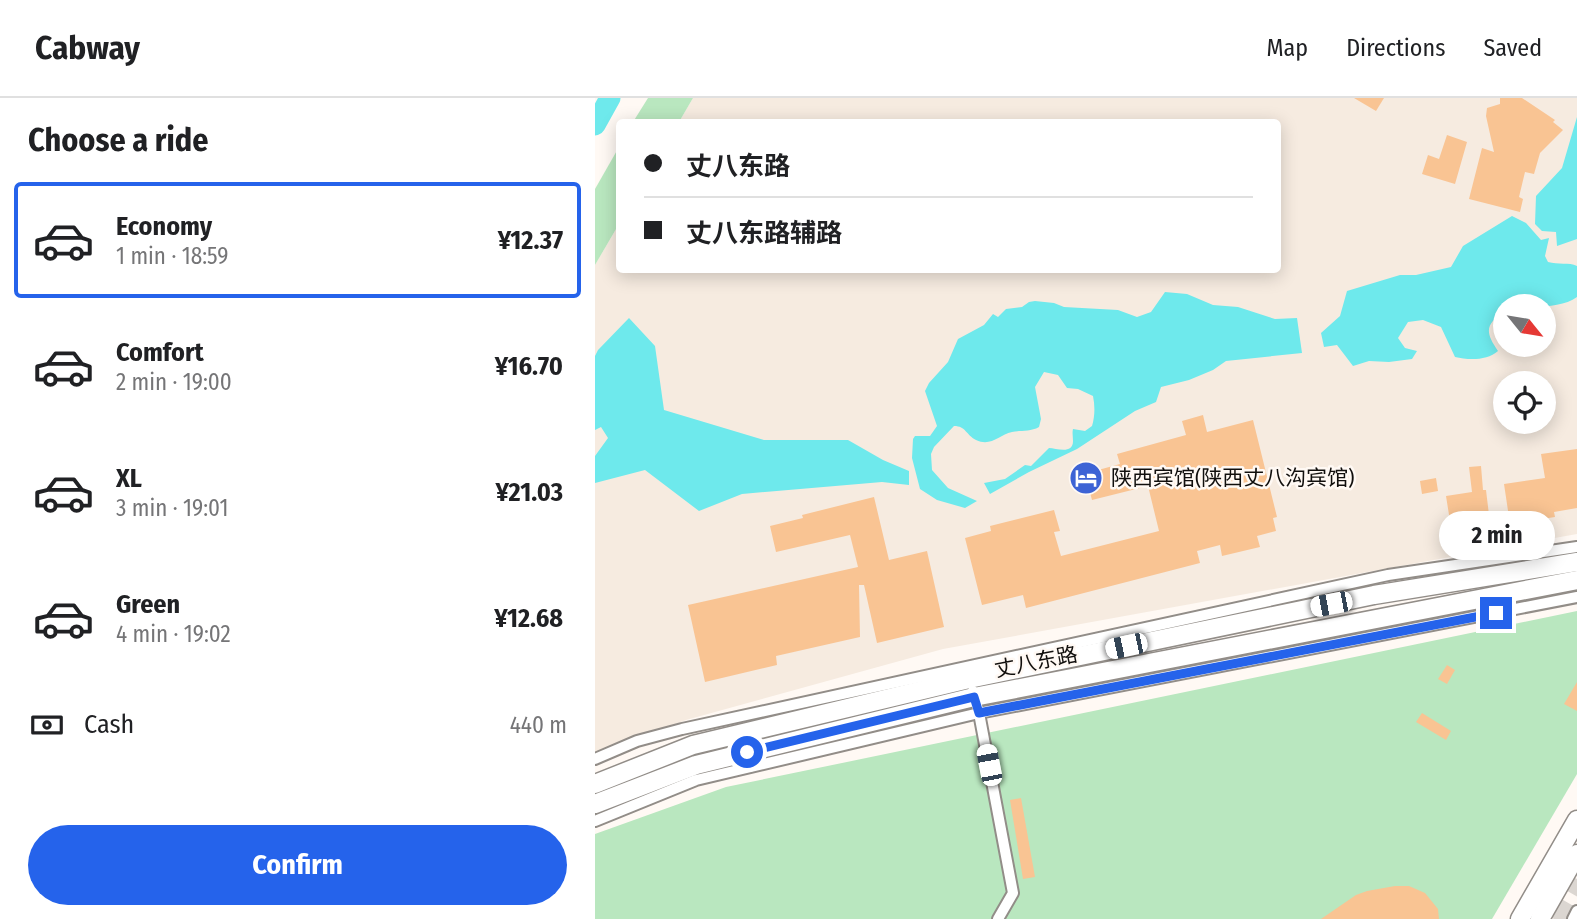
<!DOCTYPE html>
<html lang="en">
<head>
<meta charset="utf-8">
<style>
  body { margin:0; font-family:"Fira Sans Condensed","Noto Sans SC",sans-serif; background:#f6f6f6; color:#202124; height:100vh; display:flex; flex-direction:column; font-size:26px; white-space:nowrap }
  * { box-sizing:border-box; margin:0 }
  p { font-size:23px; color:#757577 }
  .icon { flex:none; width:38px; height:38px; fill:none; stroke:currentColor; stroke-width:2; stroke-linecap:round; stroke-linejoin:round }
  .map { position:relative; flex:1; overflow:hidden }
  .side { display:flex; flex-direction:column; background:#fff; width:595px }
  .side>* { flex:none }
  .banner { position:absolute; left:21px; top:21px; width:665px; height:154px; border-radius:7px; box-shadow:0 4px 18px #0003; display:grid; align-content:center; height:154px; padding:0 28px; background:#fff }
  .needle { width:46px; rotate:120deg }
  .tools { position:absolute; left:898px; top:196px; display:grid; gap:14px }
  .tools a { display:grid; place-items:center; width:63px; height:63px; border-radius:50%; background:#fff; box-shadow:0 4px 18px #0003; font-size:35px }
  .end { position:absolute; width:32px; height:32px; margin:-16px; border:9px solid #2563eb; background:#fff; box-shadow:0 0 0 4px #fff }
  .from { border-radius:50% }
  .bubble { position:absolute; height:49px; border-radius:24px; background:#fff; box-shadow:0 4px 18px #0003; font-size:23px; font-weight:700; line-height:49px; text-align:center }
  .car { position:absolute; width:21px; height:42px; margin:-21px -10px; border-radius:9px; box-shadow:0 0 5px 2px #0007; background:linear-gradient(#fff 24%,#345 0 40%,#fff 0 76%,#345 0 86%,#fff 0) }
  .banner b { display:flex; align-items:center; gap:24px; height:66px; font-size:26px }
  .banner b+b { border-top:2px solid #e0e0e0 }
  .banner i { width:18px; height:18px; background:#202124 }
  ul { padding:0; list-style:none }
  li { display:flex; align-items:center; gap:21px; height:116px; margin:0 14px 10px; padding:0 14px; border:4px solid transparent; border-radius:7px }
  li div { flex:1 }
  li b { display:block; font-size:26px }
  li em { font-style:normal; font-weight:700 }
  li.on { border-color:#2563eb }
  li>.icon { width:63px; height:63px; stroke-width:1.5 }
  h2 { padding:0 28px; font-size:32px; line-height:84px }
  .pay { display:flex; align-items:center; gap:18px; height:77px; padding:0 28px; font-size:26px }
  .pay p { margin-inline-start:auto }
  .action { display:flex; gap:14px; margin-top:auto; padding:14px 28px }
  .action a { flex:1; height:80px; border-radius:42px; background:#2563eb; color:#fff; font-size:28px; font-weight:700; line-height:80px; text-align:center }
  header { display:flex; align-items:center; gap:42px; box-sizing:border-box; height:98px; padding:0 35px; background:#fff; border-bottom:2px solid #e0e0e0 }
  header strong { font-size:33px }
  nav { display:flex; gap:38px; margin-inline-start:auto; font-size:24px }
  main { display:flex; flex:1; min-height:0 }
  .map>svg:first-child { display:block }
  .built { fill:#f6ebe0; fill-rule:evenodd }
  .green { fill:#b9e7bf }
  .water { fill:#6ee9ec }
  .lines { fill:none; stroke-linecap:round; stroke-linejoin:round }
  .river { stroke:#6ee9ec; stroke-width:21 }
  .building { fill:#f9c493 }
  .highway-tunnel { stroke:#dbd6d1; stroke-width:21; stroke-dasharray:21 10; stroke-linecap:butt }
  .street-casing { stroke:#928d88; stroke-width:14 }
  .primary-casing { stroke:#928d88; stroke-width:21 }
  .street { stroke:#fff; stroke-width:10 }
  .primary { stroke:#fff; stroke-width:18 }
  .route { stroke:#2563eb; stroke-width:9 }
  .labels { text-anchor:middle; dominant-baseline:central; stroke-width:5; stroke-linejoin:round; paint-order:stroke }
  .poi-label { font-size:21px; fill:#110f0d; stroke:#fff9f4; text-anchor:start }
  .street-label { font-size:21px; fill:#110f0d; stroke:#fff9f4 }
</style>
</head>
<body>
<header>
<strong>Cabway</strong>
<nav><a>Map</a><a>Directions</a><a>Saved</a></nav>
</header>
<main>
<section class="side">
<h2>Choose a ride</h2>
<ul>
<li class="on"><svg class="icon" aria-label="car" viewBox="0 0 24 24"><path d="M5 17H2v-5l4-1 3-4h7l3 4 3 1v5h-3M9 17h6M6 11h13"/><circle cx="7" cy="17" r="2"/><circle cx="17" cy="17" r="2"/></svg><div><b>Economy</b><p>1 min · 18:59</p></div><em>¥12.37</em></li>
<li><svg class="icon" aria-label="car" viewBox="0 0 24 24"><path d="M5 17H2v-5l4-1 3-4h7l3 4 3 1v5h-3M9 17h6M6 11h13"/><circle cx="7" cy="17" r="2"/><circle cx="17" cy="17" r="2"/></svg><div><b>Comfort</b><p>2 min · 19:00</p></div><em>¥16.70</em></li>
<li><svg class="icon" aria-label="car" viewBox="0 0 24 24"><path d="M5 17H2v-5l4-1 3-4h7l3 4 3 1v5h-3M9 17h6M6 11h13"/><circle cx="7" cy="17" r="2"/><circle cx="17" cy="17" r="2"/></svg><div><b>XL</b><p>3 min · 19:01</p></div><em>¥21.03</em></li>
<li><svg class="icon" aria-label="car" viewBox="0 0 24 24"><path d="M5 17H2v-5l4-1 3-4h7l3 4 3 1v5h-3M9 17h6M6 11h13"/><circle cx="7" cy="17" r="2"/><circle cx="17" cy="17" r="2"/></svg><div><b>Green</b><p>4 min · 19:02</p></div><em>¥12.68</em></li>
</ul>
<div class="pay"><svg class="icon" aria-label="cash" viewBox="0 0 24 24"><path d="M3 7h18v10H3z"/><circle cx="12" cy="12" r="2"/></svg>Cash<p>440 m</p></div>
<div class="action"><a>Confirm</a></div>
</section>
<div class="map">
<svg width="982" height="821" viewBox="0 0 982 821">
  <rect width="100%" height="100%" fill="#fff9f4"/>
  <!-- built -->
  <path class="built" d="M98 0H982V436L348 551 91 622 0 657V167L24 126V172H682V24H84ZM910 208H948V247H910ZM910 285H948V324H910Z"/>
  <!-- green -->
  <g class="green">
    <polygon points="53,0 98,0 84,24 38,24"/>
    <polygon points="24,49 24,126 0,167 0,91"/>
    <polygon points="982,513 982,676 897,821 0,821 0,736 131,689"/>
  </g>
  <!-- water -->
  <g class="water">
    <polygon points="982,19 982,141 962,148 961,134 947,133 940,126 941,98 967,70"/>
    <path d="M917 118 931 125 946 142 954 140 950 158 953 164C963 167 974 164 982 168V199C964 212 932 208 910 208V213C891 226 889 233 903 253 892 263 873 262 860 259L846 229 828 222 813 224 803 240 810 250 822 253 817 261 794 264 774 263 758 268 742 247 729 249 726 235 745 218 752 193 805 177H821L856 169 868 148Z"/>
    <path d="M570 194 592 196 618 207 643 209 680 221 702 220 707 255 631 263 618 272 594 282 566 289 561 304 540 313 482 351 434 374 395 396 389 385 410 381 430 367 436 368 454 350C461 350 478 357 478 343 478 339 477 335 478 331L490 333 497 328C500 318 500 308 498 298L483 291 472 290 463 277 449 274 440 289 446 321 444 329C435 334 427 332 417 334 404 337 396 349 381 342 371 337 371 328 359 328L339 349 336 356 337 372 353 390 382 403 370 410 342 402 325 391 317 360 318 341 320 338H335L342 328 330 293 334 285 353 264 363 241 389 227 398 216 403 219 411 211 427 209 434 204 440 203 459 205 469 209 523 212 542 219 556 214Z"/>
    <polygon points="34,220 60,248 69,312 169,342 253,342 288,362 314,373 314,387 287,384 147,396 104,413 50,372 0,385 0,358 13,340 6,329 0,332 0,258 3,252"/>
  </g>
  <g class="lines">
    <!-- river -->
    <polyline class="river" points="0,27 15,0"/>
  </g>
  <!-- building -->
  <g class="building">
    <polygon points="759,0 789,0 781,13"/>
    <polygon points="905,0 927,0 960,22 958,24 968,32 945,55 939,76 930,74 924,99 928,101 925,114 874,101 887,50 899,54 891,18 892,10 905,6"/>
    <polygon points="852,37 872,44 860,86 827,76 833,57 844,61"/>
    <polygon points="608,317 612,334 658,322 682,419 678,420 681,433 662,438 665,449 627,458 625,447 602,453 605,465 431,510 428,497 387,507 370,440 396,433 395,428 459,412 465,433 459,434 466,458 564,433 553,388 497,402 491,380 497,379 496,374 525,366 522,356 591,337 587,323"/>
    <polygon points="982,351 982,410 959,414 960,419 915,426 909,386 950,380 946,356"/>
    <polygon points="886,368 888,392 891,392 894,417 855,423 851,398 877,394 874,369"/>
    <polygon points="841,380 843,393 827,396 825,383"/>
    <polygon points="279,399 294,462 332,453 349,529 282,545 269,487 264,487 265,539 181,558 182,567 110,584 93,507 263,469 255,437 181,454 175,428 208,420 207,417"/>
    <polygon points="852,567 860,572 852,586 843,581"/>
    <polygon points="982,584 982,613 969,606"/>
    <polygon points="827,615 856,633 851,642 821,624"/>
    <polygon points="426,700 440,779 428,781 415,702"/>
    <polygon points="800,788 814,788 830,795 843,811 844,821 726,821 761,797 772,793"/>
  </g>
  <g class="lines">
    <!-- highway-tunnel -->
    <polyline class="highway-tunnel" points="959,821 982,781"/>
    <defs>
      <g id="street">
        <polyline points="378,593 384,615 418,795 403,821"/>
        <polyline points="0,661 42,643 87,631 793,477 982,449"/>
        <polyline points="0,723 101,682 384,615 982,499"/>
        <polyline points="978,821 982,813"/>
      </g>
      <g id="primary">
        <polyline points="0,686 98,647 374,581 779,497 982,464"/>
        <polyline points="0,706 101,667 379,599 982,482"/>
        <polyline points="925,821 982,722"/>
        <polyline points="945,821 982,756"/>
      </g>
    </defs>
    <!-- street casing -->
    <use href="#street" class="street-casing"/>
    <!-- primary casing -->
    <use href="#primary" class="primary-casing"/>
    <!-- street -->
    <use href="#street" class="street"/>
    <!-- primary -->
    <use href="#primary" class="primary"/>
  </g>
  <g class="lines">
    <!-- route -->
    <polyline class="route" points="152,654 379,599 384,615 901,515"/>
  </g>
  <!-- icons -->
  <defs>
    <symbol id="hotel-disc" viewBox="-11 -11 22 22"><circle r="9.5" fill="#3d63d5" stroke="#fff9f4"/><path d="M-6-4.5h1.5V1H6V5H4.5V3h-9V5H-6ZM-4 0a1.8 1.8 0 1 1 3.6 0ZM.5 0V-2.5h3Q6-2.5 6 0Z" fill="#fff"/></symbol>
  </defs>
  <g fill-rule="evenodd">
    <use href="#hotel-disc" x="472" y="361" width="38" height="38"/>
  </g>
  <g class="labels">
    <!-- poi labels -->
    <g class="poi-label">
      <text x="516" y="380">陕西宾馆(陕西丈八沟宾馆)</text>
    </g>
    <!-- street labels -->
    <g class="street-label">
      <text transform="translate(441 564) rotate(-11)">丈八东路</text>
    </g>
  </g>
</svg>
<div class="tools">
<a><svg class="needle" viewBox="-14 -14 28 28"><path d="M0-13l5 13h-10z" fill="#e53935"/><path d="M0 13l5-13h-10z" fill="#757577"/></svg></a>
<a><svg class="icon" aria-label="locate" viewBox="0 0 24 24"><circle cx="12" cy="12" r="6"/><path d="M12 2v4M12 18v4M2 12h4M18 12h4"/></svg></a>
</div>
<i class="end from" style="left:152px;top:654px"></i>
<i class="end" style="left:901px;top:515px"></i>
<div class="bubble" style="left:844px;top:413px;width:116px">2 min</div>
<i class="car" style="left:736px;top:506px;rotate:259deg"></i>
<i class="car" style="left:531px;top:548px;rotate:258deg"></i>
<i class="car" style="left:394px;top:667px;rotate:349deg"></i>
<div class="banner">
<b><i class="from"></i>丈八东路</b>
<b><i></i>丈八东路辅路</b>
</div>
</div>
</main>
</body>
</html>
